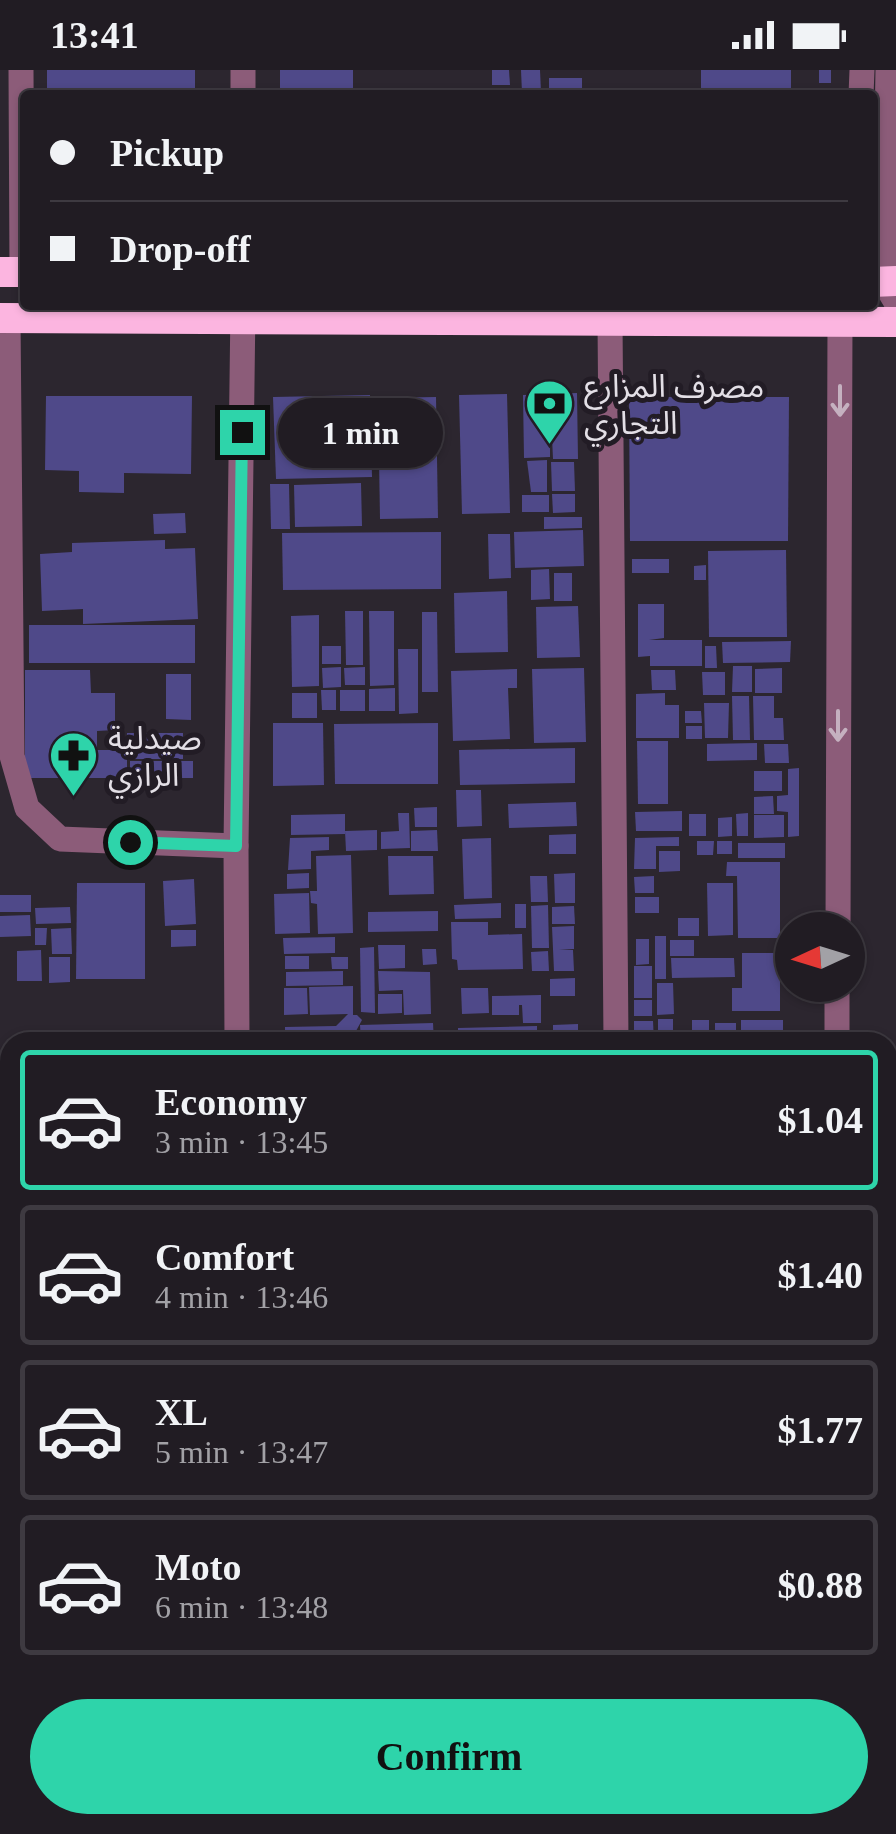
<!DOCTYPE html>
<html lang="en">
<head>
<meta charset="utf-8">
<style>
  body { margin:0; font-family:"Times New Roman","Noto Sans Arabic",serif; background:#2d2930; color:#f1f3f6; height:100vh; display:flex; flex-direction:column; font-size:38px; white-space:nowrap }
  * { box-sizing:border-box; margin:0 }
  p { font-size:32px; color:#a2a1a6 }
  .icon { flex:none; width:55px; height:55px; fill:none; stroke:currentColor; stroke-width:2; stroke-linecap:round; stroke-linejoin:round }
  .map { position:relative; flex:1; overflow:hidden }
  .sheet { position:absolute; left:0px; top:962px; width:898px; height:802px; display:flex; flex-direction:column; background:#211c23; border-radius:30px 30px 0 0; box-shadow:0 2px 8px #0004,0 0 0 2px #3e3a41 }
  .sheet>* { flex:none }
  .hud { position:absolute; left:20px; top:20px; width:858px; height:220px; border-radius:10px; box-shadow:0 2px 8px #0004,0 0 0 2px #3e3a41; display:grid; align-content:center; height:220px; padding:0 30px; background:#211c23 }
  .needle { width:65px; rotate:266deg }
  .buttons { position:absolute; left:775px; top:842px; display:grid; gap:20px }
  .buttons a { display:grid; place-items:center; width:90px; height:90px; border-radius:50%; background:#211c23; box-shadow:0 2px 8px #0004,0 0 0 2px #3e3a41; font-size:50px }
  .end { position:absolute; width:45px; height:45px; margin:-22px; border:12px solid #2ed4aa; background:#111; box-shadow:0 0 0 5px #111 }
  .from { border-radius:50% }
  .bubble { position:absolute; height:70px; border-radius:35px; background:#211c23; box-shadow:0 2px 8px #0004,0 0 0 2px #3e3a41; font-size:32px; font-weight:700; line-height:70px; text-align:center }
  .hud b { display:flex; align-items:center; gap:35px; height:95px; font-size:38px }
  .hud b+b { border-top:2px solid #3e3a41 }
  .hud i { width:25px; height:25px; background:#f1f3f6 }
  ul { padding:18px 0 0; list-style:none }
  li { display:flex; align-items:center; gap:30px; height:140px; margin:0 20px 15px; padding:0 10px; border:5px solid #3e3a41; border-radius:10px }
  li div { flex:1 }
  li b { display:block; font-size:38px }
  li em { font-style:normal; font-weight:700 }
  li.on { border-color:#2ed4aa }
  li>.icon { width:90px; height:90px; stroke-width:1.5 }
  .primary-button { display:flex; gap:20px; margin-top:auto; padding:20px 30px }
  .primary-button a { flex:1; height:115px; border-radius:60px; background:#2ed4aa; color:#111; font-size:40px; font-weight:700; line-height:115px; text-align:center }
  .status { display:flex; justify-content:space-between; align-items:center; height:70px; padding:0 50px; background:#211c23; direction:ltr }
  .status svg { height:28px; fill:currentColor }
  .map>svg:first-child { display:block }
  .building { fill:#4f4989 }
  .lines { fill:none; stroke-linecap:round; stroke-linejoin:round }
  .minor { stroke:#8c5c79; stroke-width:25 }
  .major { stroke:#ef8eca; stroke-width:25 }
  .highway { stroke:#fcb5e0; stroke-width:30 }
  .oneway { stroke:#c5b1c0 }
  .route { stroke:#2ed4aa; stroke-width:12 }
  .labels { text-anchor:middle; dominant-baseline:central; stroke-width:10; stroke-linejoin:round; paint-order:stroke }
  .poi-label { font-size:32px; fill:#e3dfe6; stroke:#221c25; text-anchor:start }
</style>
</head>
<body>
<div class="status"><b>13:41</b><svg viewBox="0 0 49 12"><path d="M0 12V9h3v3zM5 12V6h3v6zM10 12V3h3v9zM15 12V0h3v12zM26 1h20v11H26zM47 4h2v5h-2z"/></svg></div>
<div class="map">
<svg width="896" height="1764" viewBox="0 0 896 1764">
  <rect width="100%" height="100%" fill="#2c262f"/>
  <!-- building -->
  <g class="building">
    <rect x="47" y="0" width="148" height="23"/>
    <polygon points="280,0 353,0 353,19 280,18"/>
    <polygon points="492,0 509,0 510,15 492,15"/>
    <polygon points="521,0 540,0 541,22 522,23"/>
    <rect x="701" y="0" width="90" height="25"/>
    <rect x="819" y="0" width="12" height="13"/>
    <rect x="549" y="8" width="33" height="17"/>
    <polygon points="577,323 578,389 553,389 552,367 550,367 550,387 524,388 523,325"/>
    <polygon points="507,324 510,443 462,444 459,325"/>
    <polygon points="370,325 372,407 276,409 273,327"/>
    <polygon points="46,326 192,326 191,404 124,403 124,423 79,422 79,401 45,400"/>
    <polygon points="436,327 438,448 380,449 378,328"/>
    <polygon points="629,327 789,327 788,471 630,471"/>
    <polygon points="547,390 547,422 531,422 527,391"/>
    <polygon points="551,392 574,392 575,421 552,421"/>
    <polygon points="361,413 362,456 295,457 294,415"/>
    <polygon points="270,414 289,414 290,459 271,459"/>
    <polygon points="552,424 575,424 575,442 553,443"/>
    <rect x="522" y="425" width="27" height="17"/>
    <polygon points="185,443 186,463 154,464 153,444"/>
    <polygon points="544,447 582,447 582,458 544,459"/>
    <polygon points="583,460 584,496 515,498 514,462"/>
    <polygon points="441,462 441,519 283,520 282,463"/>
    <polygon points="488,464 510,464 511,508 489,509"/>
    <polygon points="165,470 165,479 195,478 198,549 83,554 83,539 42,541 40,484 72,482 72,473"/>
    <polygon points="786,480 787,567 709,567 708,481"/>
    <rect x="632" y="489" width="37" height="14"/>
    <polygon points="706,495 706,510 694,510 694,496"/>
    <polygon points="549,499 550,529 531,530 531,500"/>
    <rect x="554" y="503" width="18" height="28"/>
    <polygon points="507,521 508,582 455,583 454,523"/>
    <polygon points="638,534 664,534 664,568 649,570 702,570 702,596 650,596 650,586 638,587"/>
    <polygon points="578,536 580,587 537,588 536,537"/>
    <polygon points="345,541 363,541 363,595 346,595"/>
    <polygon points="369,541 394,541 394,615 370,616"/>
    <polygon points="422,542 437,542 438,622 422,622"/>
    <polygon points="319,545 319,616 292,617 291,546"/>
    <rect x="29" y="555" width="166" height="38"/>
    <polygon points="791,571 790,592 723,593 722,572"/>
    <rect x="322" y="576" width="19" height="18"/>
    <polygon points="705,576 716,576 717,598 705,598"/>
    <polygon points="398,579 418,579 418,643 399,644"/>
    <polygon points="733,596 752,596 752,622 732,622"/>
    <polygon points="341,597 341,617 323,618 322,598"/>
    <polygon points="365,597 365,615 345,615 344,598"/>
    <polygon points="584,598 586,672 534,673 532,599"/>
    <polygon points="782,598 782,623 755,623 755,599"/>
    <polygon points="517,599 517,618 508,618 510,669 453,671 451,601"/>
    <polygon points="25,600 90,600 91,623 115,623 115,660 97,661 97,680 127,680 127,708 25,708"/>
    <polygon points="651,600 675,600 676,620 652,620"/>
    <polygon points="702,602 725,602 725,625 703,625"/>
    <polygon points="166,604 191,604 191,650 166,649"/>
    <polygon points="395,618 395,641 369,641 369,619"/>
    <polygon points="321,620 336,620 336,640 322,640"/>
    <rect x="340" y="620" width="25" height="21"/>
    <rect x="292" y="623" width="25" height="25"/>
    <polygon points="665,623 665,635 679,635 679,668 636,668 636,624"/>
    <polygon points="732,626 749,626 750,670 733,670"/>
    <polygon points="753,626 774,626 774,648 783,648 784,670 754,670"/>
    <polygon points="704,633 729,633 728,668 705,668"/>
    <polygon points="685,641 701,641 702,653 685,653"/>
    <polygon points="273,653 323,653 324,715 273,716"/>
    <polygon points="438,653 438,714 335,714 334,654"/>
    <rect x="686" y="656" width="16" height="13"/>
    <polygon points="127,663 183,663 183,689 135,689 135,677 126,677"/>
    <polygon points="637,671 668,671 668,734 638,734"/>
    <polygon points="757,673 757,690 707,691 707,674"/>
    <polygon points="764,674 788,674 789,693 765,693"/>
    <polygon points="575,678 575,713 460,715 459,680"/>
    <rect x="130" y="691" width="63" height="17"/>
    <polygon points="799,698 799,766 788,767 788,742 777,741 777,726 788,725 788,699"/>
    <rect x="754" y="701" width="28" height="20"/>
    <polygon points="456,720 481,720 482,756 457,757"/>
    <polygon points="773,726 774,744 754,744 754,727"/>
    <polygon points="576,732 577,756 509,758 508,734"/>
    <polygon points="437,737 437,757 415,757 414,738"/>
    <polygon points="682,741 682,761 636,761 635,742"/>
    <polygon points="398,743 409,743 410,778 381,779 381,762 399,761"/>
    <polygon points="748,743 748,766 737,766 736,744"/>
    <polygon points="345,744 345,764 291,765 291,745"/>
    <rect x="689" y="744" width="17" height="22"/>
    <polygon points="754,745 784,745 784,767 754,768"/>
    <polygon points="732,747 732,766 718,767 718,748"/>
    <polygon points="377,760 377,780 346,781 345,761"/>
    <polygon points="437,760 438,781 411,781 411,761"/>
    <polygon points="576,764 576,784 549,784 549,765"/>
    <polygon points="329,767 329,780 311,781 311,799 288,800 290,768"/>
    <polygon points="679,767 679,776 656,776 656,799 634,799 635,768"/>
    <polygon points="491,768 492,828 464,829 462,769"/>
    <polygon points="697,771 714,771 713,785 697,785"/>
    <rect x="717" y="771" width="15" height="13"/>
    <rect x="738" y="773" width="47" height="15"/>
    <polygon points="659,781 680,781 680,801 659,802"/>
    <polygon points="351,785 353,863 318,864 317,834 311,833 310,821 317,821 316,786"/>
    <polygon points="388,786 433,786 434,824 389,825"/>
    <polygon points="727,792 780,792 780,868 738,868 737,806 726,806"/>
    <polygon points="309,803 309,818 287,819 287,804"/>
    <polygon points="575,803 575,833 555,833 554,804"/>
    <polygon points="530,806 547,806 548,832 531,832"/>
    <polygon points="654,806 654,823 635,823 634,807"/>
    <polygon points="194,809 196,854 165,856 163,811"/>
    <polygon points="77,813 145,813 145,909 76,909"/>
    <polygon points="707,813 733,813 733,865 708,866"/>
    <polygon points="309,823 310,863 275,864 274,824"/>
    <rect x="0" y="825" width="31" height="17"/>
    <rect x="635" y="827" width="24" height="16"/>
    <polygon points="501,833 501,848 455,849 454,835"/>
    <rect x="515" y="834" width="11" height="24"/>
    <polygon points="548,835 549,878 532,878 531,836"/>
    <polygon points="574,836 575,854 552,854 552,837"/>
    <polygon points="70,837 71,853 36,854 35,838"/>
    <polygon points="438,841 438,861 368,862 368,842"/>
    <polygon points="30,845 31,866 0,867 0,846"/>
    <rect x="678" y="848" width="21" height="18"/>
    <polygon points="451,852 488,852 488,865 522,864 523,899 458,900 457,890 452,889"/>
    <polygon points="574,856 574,879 559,879 573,880 574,901 554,901 552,857"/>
    <polygon points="35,858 47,858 46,875 35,875"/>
    <polygon points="71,858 72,884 52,884 51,859"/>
    <polygon points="171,860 196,860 196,876 171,877"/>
    <rect x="655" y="866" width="11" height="43"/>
    <polygon points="335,867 335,883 284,884 283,868"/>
    <polygon points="636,869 649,869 649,894 636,895"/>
    <rect x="670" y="870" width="24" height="16"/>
    <polygon points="378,875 405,875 405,898 379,899"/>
    <polygon points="374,877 375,943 361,942 360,878"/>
    <polygon points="422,879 436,879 437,894 423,895"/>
    <polygon points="41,880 42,911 17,911 17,881"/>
    <polygon points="548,881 549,901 532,901 531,882"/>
    <polygon points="742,883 780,883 780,941 732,941 732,918 742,918"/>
    <rect x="285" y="886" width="24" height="13"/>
    <polygon points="49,887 70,887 70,912 49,913"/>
    <polygon points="331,887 348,887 348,899 332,899"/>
    <polygon points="671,888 734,888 735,907 672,908"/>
    <rect x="634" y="896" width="18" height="32"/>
    <polygon points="343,901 343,915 286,916 286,902"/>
    <polygon points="378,901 430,902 431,944 404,945 403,920 379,921"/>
    <polygon points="575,908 575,926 550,926 550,909"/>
    <polygon points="657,913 673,913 674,944 657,945"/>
    <polygon points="353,916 353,945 357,945 362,950 350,972 285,972 285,957 336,956 348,944 310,945 309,917"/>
    <polygon points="284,918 307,918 308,944 284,945"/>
    <polygon points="461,918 488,918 489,943 462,944"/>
    <polygon points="378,924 402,924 402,943 378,944"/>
    <polygon points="541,925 541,953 523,953 522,935 519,935 519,945 492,945 492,926"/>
    <rect x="634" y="930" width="18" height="16"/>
    <rect x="658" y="949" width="15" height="23"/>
    <rect x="692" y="950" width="17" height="22"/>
    <rect x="741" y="950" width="42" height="22"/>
    <polygon points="634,951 653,951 654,972 634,972"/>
    <polygon points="433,953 434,972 361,972 360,955"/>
    <rect x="715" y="953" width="21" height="19"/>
    <polygon points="578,954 578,972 543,972 543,964 553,964 553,955"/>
    <polygon points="537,956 537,972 512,972 512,964 458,965 458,958"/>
    <polygon points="507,967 507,972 456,972 456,968"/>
    <rect x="0" y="1155" width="10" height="19"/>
    <rect x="0" y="1257" width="10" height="68"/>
    <polygon points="0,1638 10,1638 10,1755 62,1755 62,1764 0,1764"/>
    <polygon points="896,1701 896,1725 888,1726 888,1705"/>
    <polygon points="888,1745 894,1745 895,1764 875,1764 874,1755 888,1755"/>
    <rect x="150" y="1755" width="36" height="9"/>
  </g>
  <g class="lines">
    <!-- minor -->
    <g class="minor">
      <polyline points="21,0 22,202"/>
      <polyline points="888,0 884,212 896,232"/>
      <polyline points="243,25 243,0"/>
      <polyline points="861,25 862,0"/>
      <polyline points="8,249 12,686 27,738 60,769 236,776"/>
      <polyline points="610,251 616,972"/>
      <polyline points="838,860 840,252 847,235"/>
      <polyline points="237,972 236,776 243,235"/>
      <polyline points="837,972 837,915"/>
      <polyline points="0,1096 10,1096"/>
      <polyline points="888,1097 896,1097"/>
      <polyline points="0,1216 10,1217"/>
      <polyline points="888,1742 896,1741"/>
      <polyline points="234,1755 235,1764"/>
      <polyline points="750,1757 772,1755"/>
    </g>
    <!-- major -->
    <g class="major">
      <polyline points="888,1527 896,1523"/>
      <polyline points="888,1577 896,1573"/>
      <polyline points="407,1764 425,1755"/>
      <polyline points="507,1764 525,1755"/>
    </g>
    <!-- highway -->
    <g class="highway">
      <polyline points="0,202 25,202"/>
      <polyline points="872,212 896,211"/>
      <polyline points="0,248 896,252"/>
    </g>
  </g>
  <!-- one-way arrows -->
  <defs><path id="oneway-shaft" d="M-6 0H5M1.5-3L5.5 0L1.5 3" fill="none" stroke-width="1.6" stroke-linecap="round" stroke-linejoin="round" transform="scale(2.5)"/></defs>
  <g class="oneway">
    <use href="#oneway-shaft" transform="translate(840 331) rotate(90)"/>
    <use href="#oneway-shaft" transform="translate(838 656) rotate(90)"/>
  </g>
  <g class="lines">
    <!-- route -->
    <polyline class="route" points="130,772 236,776 242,362"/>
  </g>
  <!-- icons -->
  <defs>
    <symbol id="bank-pin" viewBox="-11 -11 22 30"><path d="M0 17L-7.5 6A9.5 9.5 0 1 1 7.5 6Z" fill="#2ed4aa" stroke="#221c25"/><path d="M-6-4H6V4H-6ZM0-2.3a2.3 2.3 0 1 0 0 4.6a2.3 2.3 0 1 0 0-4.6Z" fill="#111"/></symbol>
    <symbol id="pharmacy-pin" viewBox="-11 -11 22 30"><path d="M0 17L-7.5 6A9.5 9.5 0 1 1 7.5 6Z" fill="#2ed4aa" stroke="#221c25"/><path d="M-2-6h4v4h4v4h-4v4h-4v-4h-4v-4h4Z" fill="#111"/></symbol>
  </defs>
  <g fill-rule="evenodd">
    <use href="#bank-pin" x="522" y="306" width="55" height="75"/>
    <use href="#pharmacy-pin" x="46" y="658" width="55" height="75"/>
  </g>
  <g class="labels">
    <!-- poi labels -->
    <g class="poi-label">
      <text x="584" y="316">مصرف المزارع<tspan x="584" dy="37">التجاري</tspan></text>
      <text x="108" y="668">صيدلية<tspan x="108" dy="37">الرازي</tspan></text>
    </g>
  </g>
</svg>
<div class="buttons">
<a><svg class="needle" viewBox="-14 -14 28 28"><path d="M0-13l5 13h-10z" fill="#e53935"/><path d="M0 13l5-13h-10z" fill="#a2a1a6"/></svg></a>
</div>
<i class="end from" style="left:130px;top:772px"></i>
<i class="end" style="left:242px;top:362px"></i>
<div class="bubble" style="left:278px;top:328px;width:165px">1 min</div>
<div class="hud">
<b><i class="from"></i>Pickup</b>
<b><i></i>Drop-off</b>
</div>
<section class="sheet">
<ul>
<li class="on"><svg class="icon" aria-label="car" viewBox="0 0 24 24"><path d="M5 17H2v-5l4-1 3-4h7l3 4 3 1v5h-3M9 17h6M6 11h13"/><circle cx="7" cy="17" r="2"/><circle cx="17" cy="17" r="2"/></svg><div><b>Economy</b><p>3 min · 13:45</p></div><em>$1.04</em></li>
<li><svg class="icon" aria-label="car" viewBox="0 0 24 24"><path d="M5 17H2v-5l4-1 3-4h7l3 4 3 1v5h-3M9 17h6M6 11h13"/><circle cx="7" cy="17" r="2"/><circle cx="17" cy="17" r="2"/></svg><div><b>Comfort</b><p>4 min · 13:46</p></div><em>$1.40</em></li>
<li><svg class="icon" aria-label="car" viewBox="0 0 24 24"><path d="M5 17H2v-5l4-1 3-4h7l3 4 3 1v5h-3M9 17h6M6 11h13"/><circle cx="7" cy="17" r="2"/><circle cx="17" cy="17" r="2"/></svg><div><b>XL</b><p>5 min · 13:47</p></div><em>$1.77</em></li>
<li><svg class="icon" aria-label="car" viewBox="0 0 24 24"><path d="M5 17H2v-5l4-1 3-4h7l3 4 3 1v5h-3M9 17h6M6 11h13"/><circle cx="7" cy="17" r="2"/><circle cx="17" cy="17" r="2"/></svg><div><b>Moto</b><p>6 min · 13:48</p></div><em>$0.88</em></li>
</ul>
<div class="primary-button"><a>Confirm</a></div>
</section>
</div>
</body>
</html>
